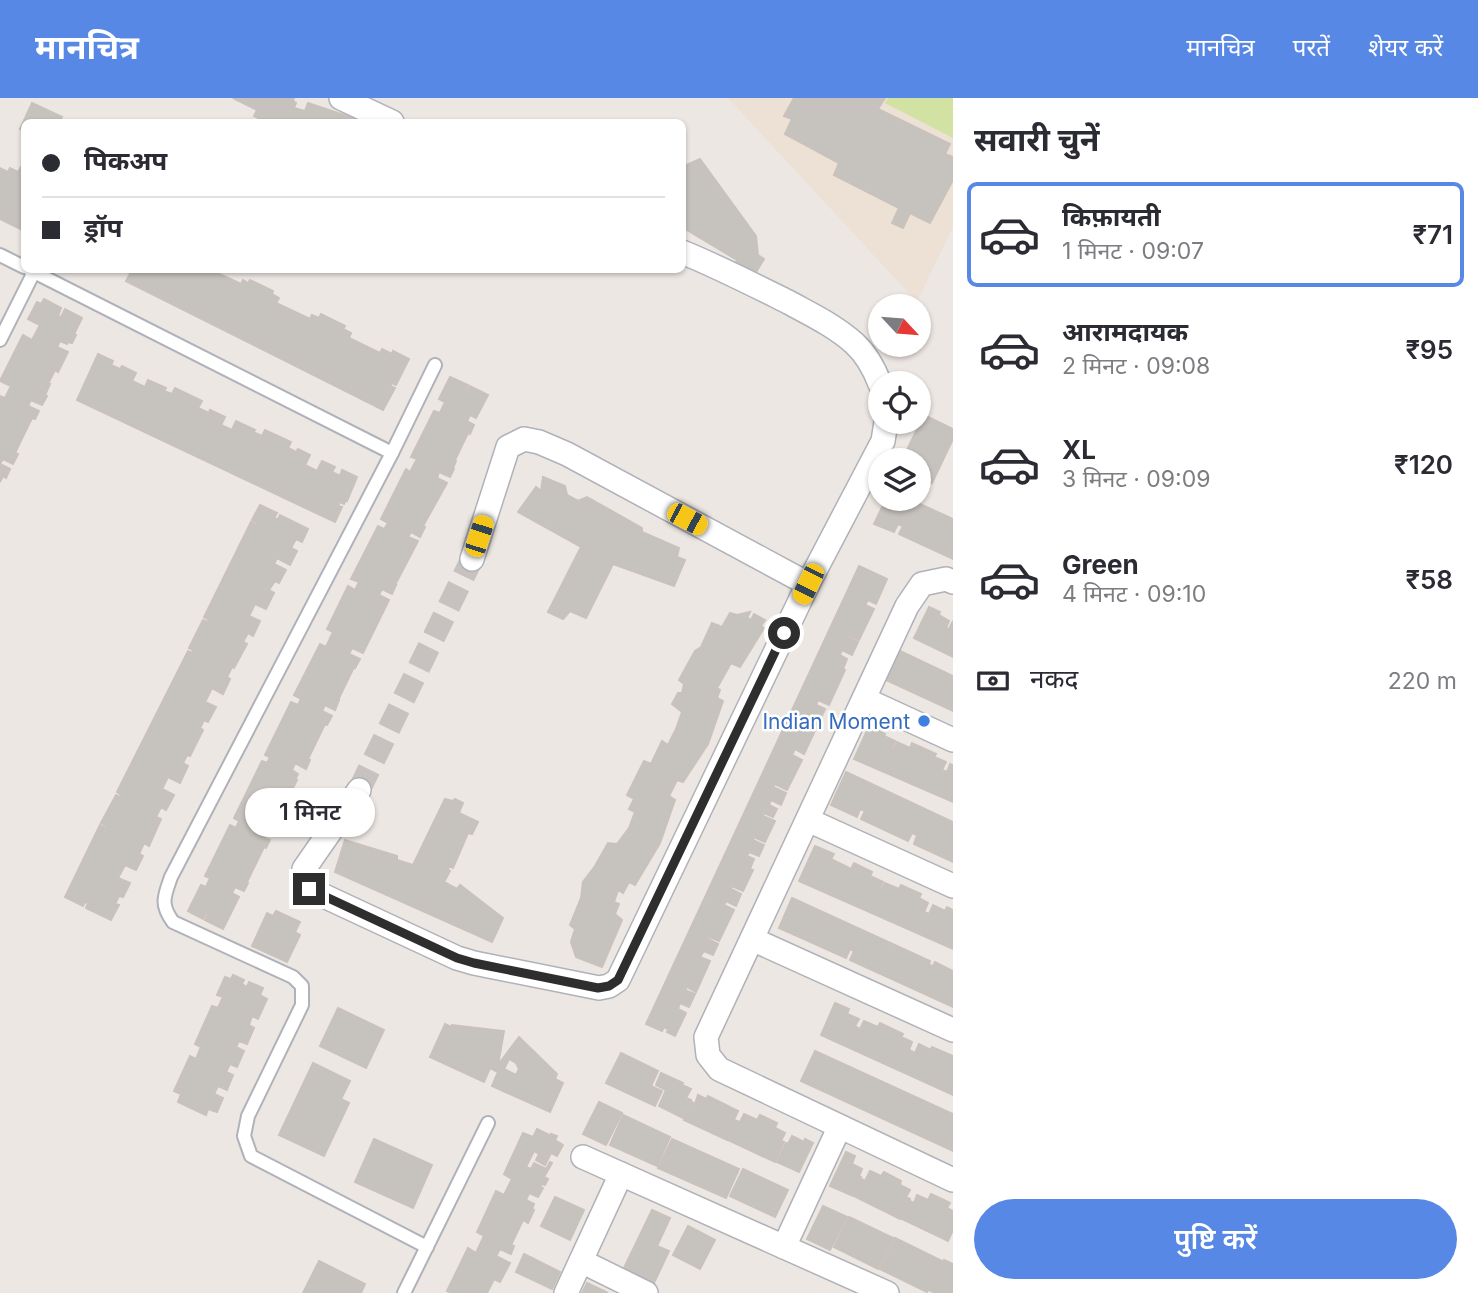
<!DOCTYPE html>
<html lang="hi">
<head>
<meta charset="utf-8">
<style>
  body { margin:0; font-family:Inter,"Noto Sans Devanagari",sans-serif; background:#f2f2f3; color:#2b2b33; height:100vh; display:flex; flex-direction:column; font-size:26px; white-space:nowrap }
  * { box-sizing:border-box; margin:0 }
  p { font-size:23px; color:#7c7c81 }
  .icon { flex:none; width:38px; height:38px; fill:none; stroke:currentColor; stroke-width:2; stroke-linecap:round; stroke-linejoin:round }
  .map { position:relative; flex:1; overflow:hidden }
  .sheet { display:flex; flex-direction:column; background:#fff; width:525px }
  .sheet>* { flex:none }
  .top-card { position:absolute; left:21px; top:21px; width:665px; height:154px; border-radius:10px; box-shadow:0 2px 5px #0004; display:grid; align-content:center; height:154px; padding:0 21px; background:#fff }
  .needle { width:46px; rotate:116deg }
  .tools { position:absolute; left:868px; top:196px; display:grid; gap:14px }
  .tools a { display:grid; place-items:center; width:63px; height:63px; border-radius:50%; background:#fff; box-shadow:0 2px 5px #0004; font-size:35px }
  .end { position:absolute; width:32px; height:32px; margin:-16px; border:9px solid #2e2e2e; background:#fff; box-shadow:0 0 0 4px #fff }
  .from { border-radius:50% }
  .bubble { position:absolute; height:49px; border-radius:24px; background:#fff; box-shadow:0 2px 5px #0004; font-size:23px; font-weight:600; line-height:49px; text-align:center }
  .car { position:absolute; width:21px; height:42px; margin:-21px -10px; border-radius:9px; box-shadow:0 0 5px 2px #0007; background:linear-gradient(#f5c518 24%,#345 0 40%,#f5c518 0 76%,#345 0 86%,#f5c518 0) }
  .top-card b { display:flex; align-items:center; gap:24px; height:66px; font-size:26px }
  .top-card b+b { border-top:2px solid #e1e1e2 }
  .top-card i { width:18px; height:18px; background:#2b2b33 }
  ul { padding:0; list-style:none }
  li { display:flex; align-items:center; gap:21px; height:105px; margin:0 14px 10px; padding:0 7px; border:4px solid transparent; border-radius:10px }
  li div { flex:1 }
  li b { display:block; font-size:26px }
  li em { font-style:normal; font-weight:600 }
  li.selected { border-color:#5788e5 }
  li>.icon { width:63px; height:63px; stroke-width:1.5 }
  h2 { padding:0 21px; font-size:32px; line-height:84px }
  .pay { display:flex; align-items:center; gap:18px; height:77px; padding:0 21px; font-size:26px }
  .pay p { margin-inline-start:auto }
  .primary-button { display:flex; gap:14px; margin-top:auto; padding:14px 21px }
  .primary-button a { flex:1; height:80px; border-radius:42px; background:#5788e5; color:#fff; font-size:28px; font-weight:600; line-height:80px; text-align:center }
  header { display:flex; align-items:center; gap:42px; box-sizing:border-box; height:98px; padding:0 35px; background:#5788e5; color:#fff }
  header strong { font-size:33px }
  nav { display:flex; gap:38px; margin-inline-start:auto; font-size:24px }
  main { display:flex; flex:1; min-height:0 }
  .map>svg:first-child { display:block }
  .education { fill:#ece1d4 }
  .pitch { fill:#d2e2a3 }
  .building { fill:#c6c2bd; stroke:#c9c2bc; stroke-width:2; fill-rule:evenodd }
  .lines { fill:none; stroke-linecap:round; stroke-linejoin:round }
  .street-tunnel { stroke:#c7c2bf; stroke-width:23; stroke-dasharray:23 11; stroke-linecap:butt }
  .lane-casing { stroke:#afb2b8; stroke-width:16 }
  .street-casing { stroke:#afb2b8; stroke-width:26 }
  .lane { stroke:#fff; stroke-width:12 }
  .street { stroke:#fff; stroke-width:23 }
  .route { stroke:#2e2e2e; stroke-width:9 }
  .shop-dot { fill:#3f7fe0; stroke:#fff; stroke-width:2.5 }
  .labels { text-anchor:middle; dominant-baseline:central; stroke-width:5; stroke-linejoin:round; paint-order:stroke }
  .shop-label { font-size:21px; fill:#366cbe; stroke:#fff; text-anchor:end }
</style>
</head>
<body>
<header>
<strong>मानचित्र</strong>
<nav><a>मानचित्र</a><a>परतें</a><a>शेयर करें</a></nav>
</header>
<main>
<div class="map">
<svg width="953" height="1195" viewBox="0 0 953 1195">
  <rect width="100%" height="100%" fill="#ede7e3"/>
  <!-- education -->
  <polygon class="education" points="728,0 953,0 953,129 917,204"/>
  <!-- pitch -->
  <polygon class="pitch" points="888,0 953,0 953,40 885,5"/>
  <!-- building -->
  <g class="building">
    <polygon points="233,0 294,0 293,3 296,5 294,10 305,13 308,5 353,20 359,24 266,24 254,18 257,12"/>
    <polygon points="794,0 885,0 878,11 950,46 945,56 953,59 953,82 930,125 910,115 903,130 892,125 899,110 834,77 839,65 785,36 792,21 784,18"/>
    <polygon points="32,5 62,19 59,24 24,24 24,33 20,31"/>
    <polygon points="700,61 756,138 758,157 764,161 756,174 745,167 742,172 734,167 737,162 682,129 682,69"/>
    <polygon points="21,69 24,71 24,133 0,121 0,70 8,74 10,70 18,74"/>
    <polygon points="132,172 211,172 241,186 243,182 248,185 250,182 273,193 272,196 279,200 276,205 310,221 312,217 319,220 321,216 345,228 343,231 351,235 349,240 380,255 382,251 392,256 393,253 409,261 396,287 392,285 390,288 395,290 383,312 126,183"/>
    <polygon points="44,201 61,210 58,218 61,219 65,211 82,220 74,236 76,237 72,245 68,244 67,246 60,243 57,249 68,254 58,274 55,272 48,286 50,286 45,297 47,298 42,307 31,302 28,308 39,313 35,321 32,320 15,355 18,356 13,366 3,361 0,366 10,371 6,380 3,378 0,384 0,298 5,300 11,288 0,283 23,237 32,242 40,227 28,221 37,204 41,206"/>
    <polygon points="98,256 113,263 111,267 120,271 122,268 136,275 132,283 145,289 148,282 166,290 164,293 172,296 175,290 202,303 198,310 209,315 210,312 225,319 221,327 232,332 236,323 255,332 253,334 262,338 265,332 291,344 288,350 296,354 298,351 310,357 305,367 317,373 322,363 335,369 332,374 340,378 342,372 357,379 347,403 346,402 344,406 340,404 338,408 342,409 335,424 77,302"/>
    <polygon points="450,279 468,287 465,294 467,295 470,288 488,297 476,320 470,317 467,323 474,327 470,336 468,335 455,362 456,363 453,370 454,371 450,379 439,374 437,380 447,385 423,428 425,429 420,439 411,434 408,439 418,443 395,487 396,487 392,496 382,491 379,497 389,502 363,555 352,550 349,556 360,561 355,570 354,569 338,602 339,602 335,612 325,607 322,613 332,618 327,627 325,626 308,661 310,662 306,671 295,665 292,672 298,676 295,682 297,682 292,692 290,691 283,706 285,707 276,725 278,726 274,735 263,730 259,737 270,742 266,750 264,749 247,784 248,785 244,793 235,789 232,795 239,799 223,831 205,822 208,816 206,815 203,821 188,813 201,787 206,789 210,780 205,778 230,727 236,730 239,723 234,720 262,663 267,665 270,659 265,657 291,604 298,607 301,601 294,597 320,546 326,549 333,534 327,531 348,488 355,492 359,484 351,481 378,428 384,431 388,425 381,421 406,371 410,374 417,361 411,359 434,313 440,315 445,304 439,301"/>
    <polygon points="924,317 953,331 953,341 932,385 919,378 919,362 902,362"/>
    <polygon points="543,379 565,388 567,397 578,403 587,399 642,430 642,434 679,450 677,459 685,462 674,488 613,466 586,520 570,513 563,521 548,514 581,449 518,414 536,389 541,393"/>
    <polygon points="886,401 909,401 953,421 953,461 899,436 903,428 898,426 894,434 874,426"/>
    <polygon points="260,407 277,415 274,420 278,421 280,417 308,431 302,444 296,441 291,450 297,453 290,467 277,460 274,466 286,472 279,485 275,483 269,492 274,495 266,511 255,506 249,518 260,523 253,538 248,535 243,544 247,546 234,570 232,569 227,579 230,581 223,596 212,590 205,604 216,609 208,624 204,622 200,630 203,632 190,658 187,657 183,665 188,668 180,685 168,679 162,691 174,697 166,712 161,709 156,719 161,721 149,748 144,745 139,756 143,758 136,772 125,767 118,780 130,785 123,799 119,798 115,806 119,807 111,822 86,810 88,805 85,804 83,808 65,799 100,727 105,730 106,728 101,725 116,697 120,699 121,697 117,694 188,553 192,555 193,552 189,550 203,522 208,524 209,522 204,519 251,424 256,427 257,425 252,422"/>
    <polygon points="859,468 887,481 876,506 868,502 865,507 874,511 859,542 846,536 845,538 858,544 852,557 842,552 840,557 847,561 843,571 845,572 829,607 818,602 816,607 825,611 804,656 795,651 792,657 802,662 787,692 775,686 773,689 786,695 781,707 771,702 769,707 777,711 773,719 764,715 763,718 775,723 765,744 754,739 753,742 764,747 759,758 749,754 747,758 754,761 750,771 753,772 743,793 732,788 731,791 741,796 736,808 726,803 724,807 734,812 719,843 707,838 706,840 718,846 713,857 704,853 700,859 710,863 696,894 687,889 685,892 695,896 689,909 680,905 678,911 686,915 675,938 667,934 668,931 664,929 662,933 646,926"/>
    <polygon points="929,509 940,514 939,517 949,523 946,530 949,531 953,523 953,559 914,540"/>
    <polygon points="750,514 747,520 751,522 754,516 765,522 761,528 764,530 740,569 731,565 717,590 720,592 717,600 723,603 708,646 683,684 677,682 669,698 675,702 660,745 635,787 629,784 623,795 618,792 614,804 619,806 615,816 622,822 602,869 576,859 571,844 575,831 570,827 581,800 583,784 595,768 608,745 617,746 629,730 635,714 629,711 634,701 627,697 644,663 651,666 662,643 668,647 676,631 682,614 672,606 678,595 682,595 684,586 679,582 695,553 701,549 712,525 722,529 730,515 737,517"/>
    <polygon points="898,552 953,578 953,613 884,581"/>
    <polygon points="869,628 885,636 884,638 895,643 891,652 893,653 897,644 910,650 912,645 936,656 934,659 946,664 942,672 947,674 950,666 953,667 953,704 854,661"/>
    <polygon points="846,674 953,724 953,764 914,746 917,737 912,735 908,743 861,721 865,713 860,711 857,719 831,707"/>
    <polygon points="445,701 453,703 455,701 463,705 459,715 478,724 472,736 468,735 453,770 449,768 448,772 450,773 444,784 457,791 460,787 503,820 492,844 335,774 345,742 397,758 397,762 413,767"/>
    <polygon points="815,748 834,756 831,761 851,771 854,765 872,774 870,778 883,784 879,791 881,792 885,785 899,791 901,787 921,796 919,800 928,805 924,814 929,816 933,807 945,813 947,809 953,812 953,851 799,783"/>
    <polygon points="792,800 930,863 929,867 933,868 935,864 953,873 953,909 850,862 854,853 850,851 846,860 779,830"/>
    <polygon points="276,813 300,824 295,834 300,837 287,864 252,848 267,815 273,818"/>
    <polygon points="233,877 244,882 242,886 247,889 249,884 263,890 260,897 267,901 258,921 252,918 249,927 254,930 247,946 239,943 236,949 244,953 237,969 230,966 226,974 233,977 227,992 218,988 214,996 223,1000 217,1014 208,1011 206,1017 178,1004 181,996 174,993 190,958 196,961 201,949 195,946 212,908 218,910 223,899 217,897 225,879 231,881"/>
    <polygon points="835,905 849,911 847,916 859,921 855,928 860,931 864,923 878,929 880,925 903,936 901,939 912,944 909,952 915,955 919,946 931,952 932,949 953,958 953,997 821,937"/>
    <polygon points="338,910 384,932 366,970 320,948"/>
    <path d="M445 926 451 929 452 927 504 933 498 967 519 939 557 976 555 981 563 985 550 1014 492 988 498 974 490 970 484 984 430 959ZM509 961 516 965 519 971 516 977 504 971Z"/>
    <polygon points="815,953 953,1016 953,1053 801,983"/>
    <polygon points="621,955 658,973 651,988 662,993 655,1008 606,985"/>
    <polygon points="313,965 350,983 341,1001 349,1005 324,1058 279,1037"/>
    <polygon points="661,975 683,985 682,987 691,991 686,1000 691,1002 683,1020 659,1008 666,992 656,987"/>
    <polygon points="698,997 706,1001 708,998 738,1013 734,1022 736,1023 727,1042 684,1022 692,1004 695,1006"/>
    <polygon points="599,1004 622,1015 606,1047 583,1036"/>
    <polygon points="744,1016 757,1022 760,1017 777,1025 775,1030 785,1035 781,1043 784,1044 775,1064 728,1042 737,1023 740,1024"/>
    <polygon points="623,1017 670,1039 657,1068 610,1047"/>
    <polygon points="537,1031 551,1038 551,1036 557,1038 555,1042 563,1047 557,1058 551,1055 545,1067 536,1062 539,1056 534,1053 526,1069 531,1071 534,1065 546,1071 550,1064 552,1065 544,1079 548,1081 545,1087 542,1086 540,1089 543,1090 538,1099 529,1095 526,1102 534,1106 532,1111 534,1112 528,1125 523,1122 511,1147 514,1148 511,1156 500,1151 496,1158 510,1165 500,1184 494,1181 487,1195 452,1195 447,1193 468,1150 476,1155 484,1138 477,1134 496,1093 504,1097 512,1081 504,1076 523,1035 533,1039"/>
    <polygon points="792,1038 804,1044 805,1041 813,1045 799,1074 777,1064 786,1045 788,1046"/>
    <polygon points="374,1041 432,1067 413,1110 355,1084"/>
    <polygon points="672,1041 739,1071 726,1100 658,1070"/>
    <polygon points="846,1054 855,1058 852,1066 862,1071 859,1078 861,1079 853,1098 830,1088"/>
    <polygon points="743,1071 788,1092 775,1119 730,1098"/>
    <polygon points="870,1073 881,1078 884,1074 901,1083 900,1087 910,1092 906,1099 910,1101 900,1121 854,1098 862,1081 865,1083"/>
    <polygon points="931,1096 950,1105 947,1110 953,1113 953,1132 948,1143 902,1121 910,1103 914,1105 917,1097 928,1102"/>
    <polygon points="555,1099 584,1112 570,1142 541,1128"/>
    <polygon points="823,1108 847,1119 830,1152 807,1141"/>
    <polygon points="652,1112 670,1120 657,1148 669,1153 653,1187 623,1172"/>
    <polygon points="849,1119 893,1140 878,1171 834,1149"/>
    <polygon points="688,1128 715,1142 700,1171 673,1157"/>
    <polygon points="895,1140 942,1163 927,1194 880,1171"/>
    <polygon points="524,1156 560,1174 552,1191 516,1174"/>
    <polygon points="944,1162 953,1166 953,1195 935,1195 929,1192"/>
    <polygon points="319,1163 365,1186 361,1195 303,1195"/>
    <polygon points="587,1185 608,1195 582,1195"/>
  </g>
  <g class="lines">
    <!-- street-tunnel -->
    <polyline class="street-tunnel" points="359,692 472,461"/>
    <defs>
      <g id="lane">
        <polyline points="0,157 24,169"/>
        <polyline points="30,172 392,355"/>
        <polyline points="0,242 34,174"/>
        <path d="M427 1149 251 1058 244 1038 248 1018 302 907V888L293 879 173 824C160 806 164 799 171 779L392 355 435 267"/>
        <polyline points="404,1195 488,1025"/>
      </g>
      <g id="street">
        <polyline points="341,0 392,24"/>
        <path d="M682 154C719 169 754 187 790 205 812 217 835 228 854 245 866 256 874 270 880 286"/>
        <polyline points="472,461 508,349 524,341 539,344 567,356 808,486"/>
        <polyline points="953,484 946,481 922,486 907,508 706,939 708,957 719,971 953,1082"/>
        <polyline points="864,601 953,642"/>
        <polyline points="359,692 304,771 304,782 309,791 457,860 474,865 599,890 609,888 618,882 808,486 883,343 886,324"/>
        <polyline points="808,722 953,788"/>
        <polyline points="752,841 953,932"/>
        <polyline points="583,1059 887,1195"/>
        <polyline points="784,1149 839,1030"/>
        <polyline points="581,1163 646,1195"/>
        <polyline points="566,1195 621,1076"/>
      </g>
    </defs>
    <!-- lane casing -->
    <use href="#lane" class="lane-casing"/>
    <!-- street casing -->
    <use href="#street" class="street-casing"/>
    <!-- lane -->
    <use href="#lane" class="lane"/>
    <!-- street -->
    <use href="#street" class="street"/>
  </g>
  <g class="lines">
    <!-- route -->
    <polyline class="route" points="309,791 457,860 474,865 598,890 609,888 618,882 784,535"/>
  </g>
  <!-- markers -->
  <circle class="shop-dot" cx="924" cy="623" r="7"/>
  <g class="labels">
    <!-- shop labels -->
    <g class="shop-label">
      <text x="910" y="623">Indian Moment</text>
    </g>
  </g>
</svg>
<div class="tools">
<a><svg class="needle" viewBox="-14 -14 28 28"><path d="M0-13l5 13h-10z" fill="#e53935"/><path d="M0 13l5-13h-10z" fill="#7c7c81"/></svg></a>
<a><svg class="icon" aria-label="locate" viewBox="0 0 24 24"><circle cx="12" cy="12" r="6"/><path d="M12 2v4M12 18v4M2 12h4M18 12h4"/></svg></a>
<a><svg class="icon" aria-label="layers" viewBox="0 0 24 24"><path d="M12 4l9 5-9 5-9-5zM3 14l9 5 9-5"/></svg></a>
</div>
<i class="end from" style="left:784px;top:535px"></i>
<i class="end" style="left:309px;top:791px"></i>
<div class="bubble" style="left:245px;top:690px;width:130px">1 मिनट</div>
<i class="car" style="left:687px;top:421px;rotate:118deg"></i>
<i class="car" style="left:479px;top:438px;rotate:18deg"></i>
<i class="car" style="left:808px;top:486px;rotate:206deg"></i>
<div class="top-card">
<b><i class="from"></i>पिकअप</b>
<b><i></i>ड्रॉप</b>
</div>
</div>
<section class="sheet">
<h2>सवारी चुनें</h2>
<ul>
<li class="selected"><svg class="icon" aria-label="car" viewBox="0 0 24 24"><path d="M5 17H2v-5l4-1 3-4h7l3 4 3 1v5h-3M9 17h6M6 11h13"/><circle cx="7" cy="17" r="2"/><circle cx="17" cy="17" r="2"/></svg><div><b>किफ़ायती</b><p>1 मिनट · 09:07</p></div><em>₹71</em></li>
<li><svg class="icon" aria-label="car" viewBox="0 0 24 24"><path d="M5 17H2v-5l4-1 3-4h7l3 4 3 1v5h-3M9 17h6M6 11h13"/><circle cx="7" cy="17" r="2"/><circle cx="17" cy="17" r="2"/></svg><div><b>आरामदायक</b><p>2 मिनट · 09:08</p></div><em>₹95</em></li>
<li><svg class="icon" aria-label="car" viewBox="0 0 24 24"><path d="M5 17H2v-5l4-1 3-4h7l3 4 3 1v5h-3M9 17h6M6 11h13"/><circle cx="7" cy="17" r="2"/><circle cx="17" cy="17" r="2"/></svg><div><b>XL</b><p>3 मिनट · 09:09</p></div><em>₹120</em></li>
<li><svg class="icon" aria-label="car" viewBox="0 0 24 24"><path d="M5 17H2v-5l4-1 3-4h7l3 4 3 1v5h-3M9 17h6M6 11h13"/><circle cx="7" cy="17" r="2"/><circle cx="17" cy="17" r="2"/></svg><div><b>Green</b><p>4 मिनट · 09:10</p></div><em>₹58</em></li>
</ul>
<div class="pay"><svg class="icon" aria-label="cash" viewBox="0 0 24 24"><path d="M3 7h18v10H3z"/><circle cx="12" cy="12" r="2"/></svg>नकद<p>220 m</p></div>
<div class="primary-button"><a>पुष्टि करें</a></div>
</section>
</main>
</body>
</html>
